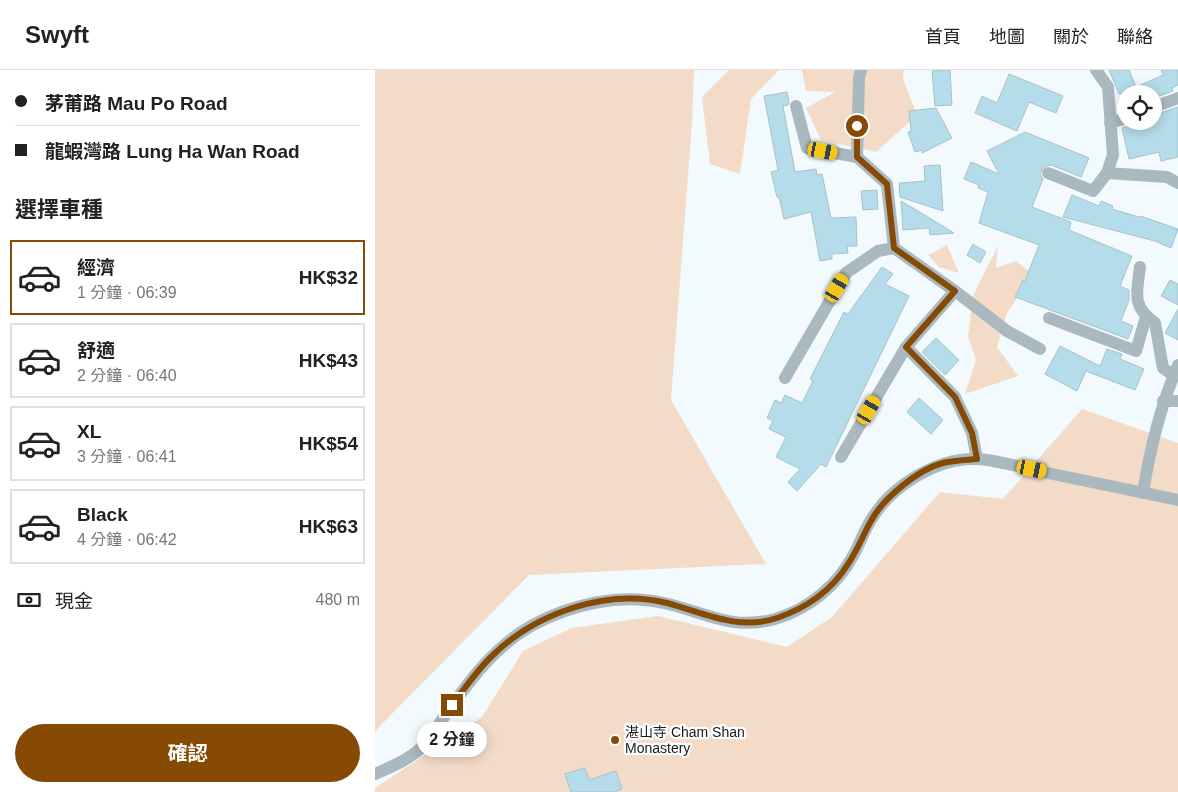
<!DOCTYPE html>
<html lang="zh-TW">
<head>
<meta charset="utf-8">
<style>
  body { margin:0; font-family:Helvetica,"Noto Sans TC",sans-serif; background:#f2f2f2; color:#222; height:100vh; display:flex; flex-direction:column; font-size:19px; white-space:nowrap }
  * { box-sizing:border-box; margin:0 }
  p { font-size:16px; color:#767676 }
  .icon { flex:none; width:28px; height:28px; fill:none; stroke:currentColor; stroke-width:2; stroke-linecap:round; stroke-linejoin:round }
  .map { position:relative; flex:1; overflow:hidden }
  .sheet { display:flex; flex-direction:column; background:#fff; width:375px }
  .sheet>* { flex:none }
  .guide { display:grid; align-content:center; height:110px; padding:0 15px; background:#fff }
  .tools { position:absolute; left:742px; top:15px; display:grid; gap:10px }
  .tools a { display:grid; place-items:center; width:45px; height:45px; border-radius:50%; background:#fff; box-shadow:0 2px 12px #0003; font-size:25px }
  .end { position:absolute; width:22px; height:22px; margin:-11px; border:6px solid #864a05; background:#fff; box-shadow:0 0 0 2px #fff }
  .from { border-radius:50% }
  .bubble { position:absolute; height:35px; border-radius:18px; background:#fff; box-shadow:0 2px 12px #0003; font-size:16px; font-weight:700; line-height:35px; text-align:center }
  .car { position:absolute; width:15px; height:30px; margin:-15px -8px; border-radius:6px; box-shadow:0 0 4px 1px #0007; background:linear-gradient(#f5c518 24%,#345 0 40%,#f5c518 0 76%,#345 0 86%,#f5c518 0) }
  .guide b { display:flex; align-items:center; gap:18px; height:48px; font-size:19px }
  .guide b+b { border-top:1px solid #e0e0e0 }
  .guide i { width:12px; height:12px; background:#222 }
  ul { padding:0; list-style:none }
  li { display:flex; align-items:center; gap:15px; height:75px; margin:0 10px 8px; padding:0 5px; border:2px solid #e0e0e0; border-radius:0px }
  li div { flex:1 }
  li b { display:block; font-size:19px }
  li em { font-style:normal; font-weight:700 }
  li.active { border-color:#864a05 }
  li>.icon { width:45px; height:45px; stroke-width:1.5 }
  h2 { padding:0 15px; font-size:22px; line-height:60px }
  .pay { display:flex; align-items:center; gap:12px; height:55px; padding:0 15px; font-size:19px }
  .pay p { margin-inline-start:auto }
  .action { display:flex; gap:10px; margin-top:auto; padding:10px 15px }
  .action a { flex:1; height:58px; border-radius:30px; background:#864a05; color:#fff; font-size:20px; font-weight:700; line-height:58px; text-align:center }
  header { display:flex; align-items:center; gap:30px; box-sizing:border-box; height:70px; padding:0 25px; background:#fff; border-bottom:1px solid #e0e0e0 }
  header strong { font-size:24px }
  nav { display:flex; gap:28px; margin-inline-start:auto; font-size:18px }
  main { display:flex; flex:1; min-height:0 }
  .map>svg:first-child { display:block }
  .green { fill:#f3dbc8 }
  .building { fill:#b5dcea; stroke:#abc0c7 }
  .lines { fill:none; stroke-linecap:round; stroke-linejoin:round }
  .street { stroke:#a9b9bf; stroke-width:12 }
  .route { stroke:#864a05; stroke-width:6 }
  .poi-dot { fill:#864a05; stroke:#fff; stroke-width:2 }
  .labels { text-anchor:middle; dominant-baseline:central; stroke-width:4.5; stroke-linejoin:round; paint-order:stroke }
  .poi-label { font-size:14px; fill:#141b1e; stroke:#fff; text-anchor:start }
</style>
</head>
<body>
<header>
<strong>Swyft</strong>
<nav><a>首頁</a><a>地圖</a><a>關於</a><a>聯絡</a></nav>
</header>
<main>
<section class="sheet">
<div class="guide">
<b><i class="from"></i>茅莆路 Mau Po Road</b>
<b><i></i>龍蝦灣路 Lung Ha Wan Road</b>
</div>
<h2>選擇車種</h2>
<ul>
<li class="active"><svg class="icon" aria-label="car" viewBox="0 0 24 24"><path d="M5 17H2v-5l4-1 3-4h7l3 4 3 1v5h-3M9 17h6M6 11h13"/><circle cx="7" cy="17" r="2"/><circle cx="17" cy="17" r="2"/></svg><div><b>經濟</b><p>1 分鐘 · 06:39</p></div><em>HK$32</em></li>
<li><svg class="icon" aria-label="car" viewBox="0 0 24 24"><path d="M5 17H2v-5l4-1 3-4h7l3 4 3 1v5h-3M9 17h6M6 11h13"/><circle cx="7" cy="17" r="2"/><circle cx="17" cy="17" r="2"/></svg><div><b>舒適</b><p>2 分鐘 · 06:40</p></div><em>HK$43</em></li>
<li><svg class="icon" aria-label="car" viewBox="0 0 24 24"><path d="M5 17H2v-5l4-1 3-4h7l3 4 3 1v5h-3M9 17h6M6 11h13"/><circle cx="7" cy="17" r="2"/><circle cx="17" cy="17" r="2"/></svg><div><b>XL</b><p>3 分鐘 · 06:41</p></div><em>HK$54</em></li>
<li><svg class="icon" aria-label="car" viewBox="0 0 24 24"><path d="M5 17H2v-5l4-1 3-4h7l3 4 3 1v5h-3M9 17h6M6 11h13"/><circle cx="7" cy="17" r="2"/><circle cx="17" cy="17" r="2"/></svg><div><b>Black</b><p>4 分鐘 · 06:42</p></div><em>HK$63</em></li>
</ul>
<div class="pay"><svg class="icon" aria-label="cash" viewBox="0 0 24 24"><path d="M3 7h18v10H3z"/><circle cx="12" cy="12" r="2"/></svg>現金<p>480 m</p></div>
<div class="action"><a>確認</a></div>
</section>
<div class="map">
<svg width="803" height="722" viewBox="0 0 803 722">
  <rect width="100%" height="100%" fill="#f2fafd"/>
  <!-- green -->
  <g class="green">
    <polygon points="0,0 319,0 317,52 296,330 391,494 154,505 0,661"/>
    <polygon points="354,0 404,0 376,29 365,104 335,94 327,27"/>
    <polygon points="427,0 529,0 528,9 542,45 501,82 446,70 431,38 460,22 431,21"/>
    <polygon points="572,175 584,203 564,197 553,185"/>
    <polygon points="623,176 621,198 641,191 658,204 632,243 622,277 643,306 590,324 601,290 593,267 598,226"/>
    <polygon points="707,339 803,373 803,722 0,722 0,718 107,647 148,581 197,558 283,546 412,577 457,547 565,422 628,429"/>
  </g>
  <!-- building -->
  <g class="building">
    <polygon points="575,0 577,35 560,36 557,1"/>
    <polygon points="734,0 754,0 761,17 788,5 786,0 803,0 803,15 797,18 798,21 779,28 779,24 744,24"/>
    <polygon points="634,4 688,26 681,43 654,32 642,61 600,43 607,26 622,33"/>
    <polygon points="412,22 414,32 413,35 408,36 420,102 441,99 442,105 447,104 456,148 481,147 482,176 472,176 473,183 457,184 457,189 445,191 436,142 409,149 404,127 402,127 396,102 403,100 389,26"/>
    <polygon points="803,37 803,87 786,91 784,82 754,89 747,58 754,56 758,51 779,51 779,45"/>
    <polygon points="561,38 577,68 547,83 547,80 540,82 533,62 536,61 534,41"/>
    <polygon points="650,62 714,88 706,107 676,95 668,97 665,104 668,109 657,137 696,152 694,160 757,186 745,216 754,220 754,230 746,251 758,256 753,269 640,227 648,210 650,211 664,175 604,153 613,122 603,118 604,115 589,109 596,92 624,104 612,81"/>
    <polygon points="565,95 568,141 525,127 524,113 550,111 549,96"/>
    <polygon points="502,120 503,139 488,140 486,121"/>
    <polygon points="697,125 724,136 726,131 738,136 737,139 764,147 765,146 803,159 796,178 780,171 688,147"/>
    <polygon points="526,131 553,147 579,163 555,165 554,158 528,160"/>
    <polygon points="598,174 611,182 605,193 592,185"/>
    <polygon points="507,197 518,204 510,214 534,226 451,397 446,394 422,421 413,412 425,399 401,387 411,367 394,359 398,351 392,348 400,330 406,333 410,325 427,333 438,311 435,309 469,242 473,244"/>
    <polygon points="795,210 803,214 803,235 786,226"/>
    <polygon points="803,239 803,270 790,263"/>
    <polygon points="561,268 584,290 570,305 547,282"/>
    <polygon points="685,276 725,296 732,279 747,284 745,289 769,299 760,320 711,301 702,321 670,304"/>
    <polygon points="544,328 568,350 556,364 532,342"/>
    <polygon points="210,698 214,710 241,701 247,719 238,722 196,722 190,704"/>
  </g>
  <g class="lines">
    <!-- street -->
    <g class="street">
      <polyline points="486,0 484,8 482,87 512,114 519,178 580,221 531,277 580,327 597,363 602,389"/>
      <polyline points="721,0 733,17 738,85 732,103 792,107 803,113"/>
      <polyline points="421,36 432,78 482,87"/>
      <polyline points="779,37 803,28"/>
      <polyline points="735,53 751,48"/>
      <polyline points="673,103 718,121 732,103"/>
      <path d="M765 197C762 223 756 236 780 253L788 298 799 306"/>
      <polyline points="580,221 632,261 665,279"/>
      <polyline points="674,248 761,281 771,247"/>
      <polyline points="410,308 471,203 503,181 519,178"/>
      <polyline points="788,331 803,331"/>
      <polyline points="466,387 531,277"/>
      <path d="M768 423C775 378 785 337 803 295"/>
      <path d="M0 704C16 697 33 690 46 678 56 669 63 655 71 644 95 610 119 577 156 556 196 534 245 523 289 533 330 542 356 561 400 549 434 539 463 515 479 484 485 473 489 461 496 450 516 416 562 387 603 389 621 390 649 398 668 402 713 411 758 421 803 430"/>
    </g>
  </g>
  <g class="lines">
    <!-- route -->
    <path class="route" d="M77 635C90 618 102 600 118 585 161 543 232 518 292 533 329 543 363 561 402 548 431 538 457 520 473 494 482 481 488 465 496 451 508 428 544 399 568 393 579 390 591 390 602 389L597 363 580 327 531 277 580 221 519 178 512 114 482 87V56"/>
  </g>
  <!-- markers -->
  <circle class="poi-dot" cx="240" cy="670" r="5"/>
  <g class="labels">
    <!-- poi labels -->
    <g class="poi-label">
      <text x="250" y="662">湛山寺 Cham Shan<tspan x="250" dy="16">Monastery</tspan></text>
    </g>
  </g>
</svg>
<div class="tools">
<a><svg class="icon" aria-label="locate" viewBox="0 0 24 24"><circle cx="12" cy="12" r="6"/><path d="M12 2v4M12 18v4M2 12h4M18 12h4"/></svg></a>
</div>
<i class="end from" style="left:482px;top:56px"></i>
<i class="end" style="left:77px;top:635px"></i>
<div class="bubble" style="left:42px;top:652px;width:70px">2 分鐘</div>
<i class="car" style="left:448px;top:81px;rotate:100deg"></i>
<i class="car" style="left:462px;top:218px;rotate:30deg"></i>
<i class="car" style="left:494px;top:340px;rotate:30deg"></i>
<i class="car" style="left:657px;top:399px;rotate:102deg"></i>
</div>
</main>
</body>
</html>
